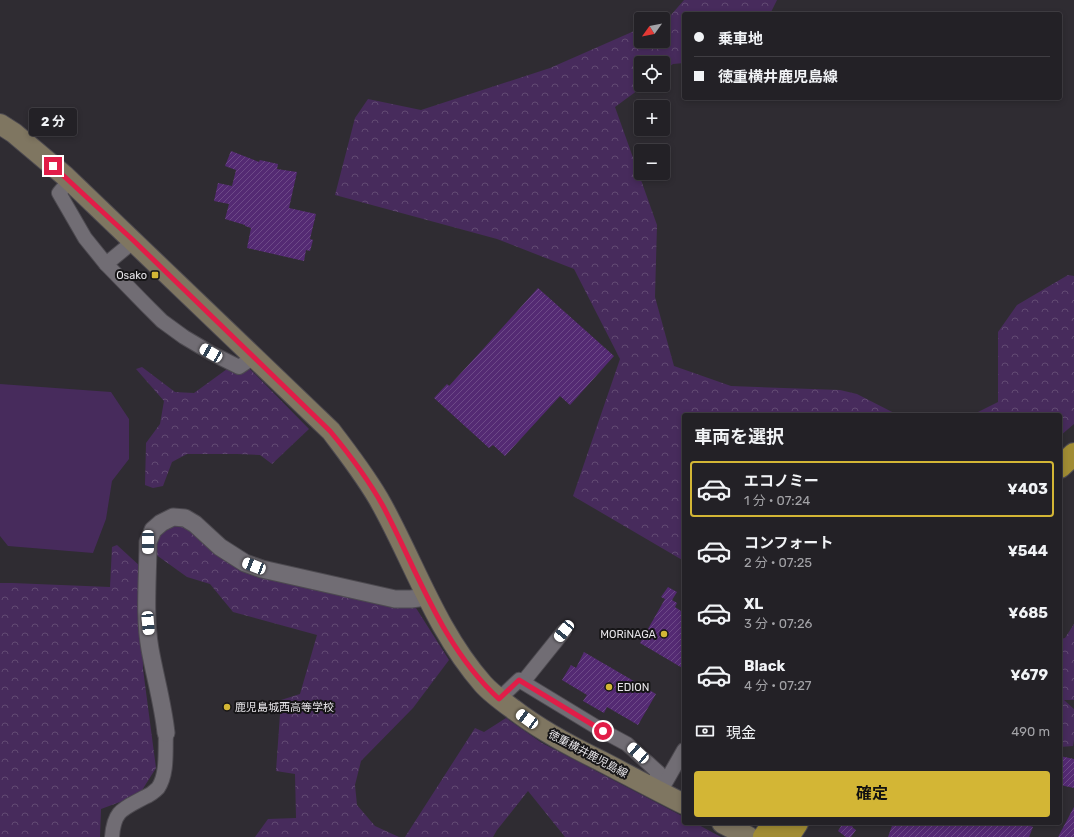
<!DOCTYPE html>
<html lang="ja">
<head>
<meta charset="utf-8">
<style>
  body { margin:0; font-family:Rubik,"Noto Sans JP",sans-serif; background:#2b292e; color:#f1f3f6; height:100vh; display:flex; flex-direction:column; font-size:15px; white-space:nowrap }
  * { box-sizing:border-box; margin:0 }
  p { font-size:13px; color:#a3a3a7 }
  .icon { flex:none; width:22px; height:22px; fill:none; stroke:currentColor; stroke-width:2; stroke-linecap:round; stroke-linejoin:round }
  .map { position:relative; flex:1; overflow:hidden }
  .side { position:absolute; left:682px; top:413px; width:380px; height:412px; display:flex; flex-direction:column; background:#232126; border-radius:4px; box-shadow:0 2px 6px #0003,0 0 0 1px #403e43 }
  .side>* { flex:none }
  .banner { position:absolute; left:682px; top:12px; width:380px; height:88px; border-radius:4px; box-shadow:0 2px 6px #0003,0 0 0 1px #403e43; display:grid; align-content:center; height:88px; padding:0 12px; background:#232126 }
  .needle { width:26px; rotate:237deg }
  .tools { position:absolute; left:634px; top:12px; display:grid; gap:8px }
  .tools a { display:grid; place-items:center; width:36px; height:36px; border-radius:4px; background:#232126; box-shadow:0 2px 6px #0003,0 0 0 1px #403e43; font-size:20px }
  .end { position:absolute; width:18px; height:18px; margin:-9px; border:5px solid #e11d48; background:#fff; box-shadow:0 0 0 2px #fff }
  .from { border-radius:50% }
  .bubble { position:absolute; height:28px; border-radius:4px; background:#232126; box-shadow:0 2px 6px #0003,0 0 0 1px #403e43; font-size:13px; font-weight:700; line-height:28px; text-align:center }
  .car { position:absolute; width:12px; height:24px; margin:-12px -6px; border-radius:5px; box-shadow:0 0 3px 1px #0007; background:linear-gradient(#fff 24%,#345 0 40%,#fff 0 76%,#345 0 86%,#fff 0) }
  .banner b { display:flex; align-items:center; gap:14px; height:38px; font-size:15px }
  .banner b+b { border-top:1px solid #403e43 }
  .banner i { width:10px; height:10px; background:#f1f3f6 }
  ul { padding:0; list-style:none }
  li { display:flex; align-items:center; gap:12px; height:56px; margin:0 8px 6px; padding:0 4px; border:2px solid transparent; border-radius:4px }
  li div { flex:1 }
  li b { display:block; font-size:15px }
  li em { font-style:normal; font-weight:700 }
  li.selected { border-color:#d3b635 }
  li>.icon { width:36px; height:36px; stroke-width:1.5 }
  h2 { padding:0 12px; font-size:18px; line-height:48px }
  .pay { display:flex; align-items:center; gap:10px; height:44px; padding:0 12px; font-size:15px }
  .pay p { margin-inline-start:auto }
  .action { display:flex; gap:8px; margin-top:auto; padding:8px 12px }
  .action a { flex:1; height:46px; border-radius:4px; background:#d3b635; color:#111; font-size:16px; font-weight:700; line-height:46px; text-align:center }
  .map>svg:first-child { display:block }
  .forest { fill:url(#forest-crowns) }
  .pitch { fill:#472b5c }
  .building { fill:url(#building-hatch) }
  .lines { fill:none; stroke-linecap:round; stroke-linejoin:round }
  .minor-casing { stroke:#4d4a50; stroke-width:16 }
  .tertiary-casing { stroke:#4d4a50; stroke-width:19 }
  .secondary-casing { stroke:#4d4a50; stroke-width:22 }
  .motorway-casing { stroke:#4d4a50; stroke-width:24 }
  .minor { stroke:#716d74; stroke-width:14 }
  .tertiary { stroke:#716d74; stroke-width:17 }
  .secondary { stroke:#7f7661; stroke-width:20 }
  .motorway { stroke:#a18c34; stroke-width:22 }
  .route { stroke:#e11d48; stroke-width:5 }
  .poi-dot { fill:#d3b635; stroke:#161517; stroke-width:1.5 }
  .labels { text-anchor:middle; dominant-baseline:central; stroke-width:4; stroke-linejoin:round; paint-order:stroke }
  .poi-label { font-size:11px; fill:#e7e5e9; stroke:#161517; text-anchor:end }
  .street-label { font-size:11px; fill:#e7e5e9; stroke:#161517 }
</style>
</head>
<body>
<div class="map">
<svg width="1074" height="837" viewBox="0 0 1074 837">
  <defs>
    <pattern id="forest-crowns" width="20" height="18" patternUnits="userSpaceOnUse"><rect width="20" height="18" fill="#472b5c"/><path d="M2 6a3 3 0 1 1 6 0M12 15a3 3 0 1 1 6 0" fill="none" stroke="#624a73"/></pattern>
    <pattern id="building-hatch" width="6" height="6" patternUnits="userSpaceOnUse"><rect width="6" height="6" fill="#542a73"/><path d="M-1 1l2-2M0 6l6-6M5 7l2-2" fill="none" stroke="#6d4987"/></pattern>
  </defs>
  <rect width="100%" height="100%" fill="#2f2c32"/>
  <!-- forest -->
  <g class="forest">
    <polygon points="684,0 777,0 770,14 684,14 684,63 673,64 663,71 663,63 641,63 641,85 645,85 615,107 657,225 655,297 674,366 731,386 840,390 857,394 898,415 684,415 684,561 573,496 620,359 574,269 497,239 335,195 355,118 368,99 421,110 550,68 641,28 641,41 663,41 663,19 661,19 671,15"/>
    <polygon points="1068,275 1074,276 1074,424 1060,436 1060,415 972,415 998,402 998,332 1017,305"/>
    <polygon points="142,367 175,392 194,393 227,369 248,367 309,429 272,464 260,455 237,454 187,454 172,462 163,486 153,488 145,485 146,443 160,424 164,401 136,369"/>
    <path d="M175 526 183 527 333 593 416 608 449 660 413 708 361 761 355 785 357 805 375 826 399 837H255L268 819 296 818 295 774 276 771 281 700 300 694 317 635 233 612 210 584 187 577 155 554C157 541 160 528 175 526Z"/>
    <polygon points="117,545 141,567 143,669 156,768 139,795 101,809 100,837 0,837 0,583 12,583 110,587 112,547"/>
    <polygon points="1074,624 1074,700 1064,700 1074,709 1074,740 1073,746 1060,747 1060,639 1065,638"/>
    <polygon points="506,718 542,743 684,817 684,823 695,823 721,837 565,837 528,791 497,830 493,837 405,837 475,728 484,732"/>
  </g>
  <!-- pitch -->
  <polygon class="pitch" points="0,384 111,392 129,419 129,459 112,481 106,519 93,553 8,546 0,536"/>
  <!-- building -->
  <g class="building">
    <polygon points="231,151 259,162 260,160 278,164 277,169 297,172 289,208 316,214 310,239 313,240 310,251 306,250 304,261 247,248 251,228 245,226 245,225 225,219 229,204 214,201 218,183 232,186 236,170 225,166"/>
    <polygon points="538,288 614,356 570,405 560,396 505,456 493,445 489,448 434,398 447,384 449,386 484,348"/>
    <polygon points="668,587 677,592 672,600 677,603 675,607 684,613 684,669 640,643 665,599 661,597"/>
    <polygon points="584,652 656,694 638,725 607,707 604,713 583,701 587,695 562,680 571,665 576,668"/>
    <polygon points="1060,756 1074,759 1074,788 1060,785"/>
    <polygon points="1074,807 1074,837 1058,837"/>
    <polygon points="843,823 855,823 852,827 856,830 851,837 846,837 838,831"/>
    <polygon points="893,823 1023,823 1033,827 1029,837 888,837"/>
  </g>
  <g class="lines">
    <defs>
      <g id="minor">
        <polyline points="70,180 59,193 85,238 106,264 145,304 162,321 184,337 211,353 239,367 254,357"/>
        <polyline points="106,264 134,241"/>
        <polyline points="523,682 564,631"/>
        <polyline points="499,699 519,680 603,731 627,744 659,773 651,787"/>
        <polyline points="660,792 684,750"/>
        <path d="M112 837C114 810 123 809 145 797 150 795 154 792 158 788 168 773 165 750 166 733"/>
      </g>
      <path id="tertiary" d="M166 733C163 704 155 677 150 649 144 615 148 576 148 542L153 530 161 523 173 517 185 518 195 524 220 547 245 563 262 569 395 599H411L426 597"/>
      <g id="secondary">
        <path d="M0 124 14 133 65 176 331 431C349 455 368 479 382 505 415 565 437 632 483 684 491 693 502 701 513 709 540 730 570 746 601 761 628 775 656 790 684 804"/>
        <polyline points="722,823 749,837"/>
      </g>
      <g id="motorway">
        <polyline points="1060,467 1074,454"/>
        <polyline points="764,837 774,823"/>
        <polyline points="788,837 797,823"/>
      </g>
    </defs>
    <!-- minor casing -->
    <use href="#minor" class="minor-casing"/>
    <!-- tertiary casing -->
    <use href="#tertiary" class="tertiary-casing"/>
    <!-- secondary casing -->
    <use href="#secondary" class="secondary-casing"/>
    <!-- motorway casing -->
    <use href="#motorway" class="motorway-casing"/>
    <!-- minor -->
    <use href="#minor" class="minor"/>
    <!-- tertiary -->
    <use href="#tertiary" class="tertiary"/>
    <!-- secondary -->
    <use href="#secondary" class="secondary"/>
    <!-- motorway -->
    <use href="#motorway" class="motorway"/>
  </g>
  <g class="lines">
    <!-- route -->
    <path class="route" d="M53 166 134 241 330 431C350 455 368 479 383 506 418 572 442 647 499 699L519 680 603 731"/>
  </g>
  <!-- markers -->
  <g class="poi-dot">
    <rect x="151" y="271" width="8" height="8" rx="2"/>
    <circle cx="664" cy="634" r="4"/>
    <circle cx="609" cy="687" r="4"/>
    <circle cx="227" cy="707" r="4"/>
  </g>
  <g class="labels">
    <!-- poi labels -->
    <g class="poi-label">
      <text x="147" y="275">Osako</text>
      <text x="656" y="634">MORiNAGA</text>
      <text x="617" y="687" text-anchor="start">EDION</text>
      <text x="235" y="707" text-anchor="start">鹿児島城西高等学校</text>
    </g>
    <!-- street labels -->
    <g class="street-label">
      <text transform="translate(588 754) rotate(28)">徳重横井鹿児島線</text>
    </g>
  </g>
</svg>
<div class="tools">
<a><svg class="needle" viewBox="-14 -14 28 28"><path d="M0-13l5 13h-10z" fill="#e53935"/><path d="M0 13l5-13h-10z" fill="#a3a3a7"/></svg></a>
<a><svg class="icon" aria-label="locate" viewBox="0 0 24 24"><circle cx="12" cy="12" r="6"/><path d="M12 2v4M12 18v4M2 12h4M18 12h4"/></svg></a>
<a>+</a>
<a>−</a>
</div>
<i class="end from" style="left:603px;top:731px"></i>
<i class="end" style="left:53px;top:166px"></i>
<div class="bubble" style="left:29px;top:108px;width:48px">2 分</div>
<i class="car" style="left:211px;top:353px;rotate:300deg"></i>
<i class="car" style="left:148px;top:542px;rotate:180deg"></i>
<i class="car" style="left:254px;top:566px;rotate:291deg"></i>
<i class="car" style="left:148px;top:623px;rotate:175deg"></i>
<i class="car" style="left:564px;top:631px;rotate:219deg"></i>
<i class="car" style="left:527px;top:719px;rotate:306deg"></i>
<i class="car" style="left:638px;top:753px;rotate:312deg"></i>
<div class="banner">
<b><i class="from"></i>乗車地</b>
<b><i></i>徳重横井鹿児島線</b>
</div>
<section class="side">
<h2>車両を選択</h2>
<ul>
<li class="selected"><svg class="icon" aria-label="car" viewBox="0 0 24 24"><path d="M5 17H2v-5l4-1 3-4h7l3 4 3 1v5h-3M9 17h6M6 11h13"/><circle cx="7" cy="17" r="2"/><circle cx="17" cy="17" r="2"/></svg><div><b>エコノミー</b><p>1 分 · 07:24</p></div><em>¥403</em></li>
<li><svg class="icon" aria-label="car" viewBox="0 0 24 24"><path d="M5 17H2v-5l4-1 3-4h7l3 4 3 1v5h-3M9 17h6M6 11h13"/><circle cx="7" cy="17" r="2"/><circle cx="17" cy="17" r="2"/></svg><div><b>コンフォート</b><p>2 分 · 07:25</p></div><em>¥544</em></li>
<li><svg class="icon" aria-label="car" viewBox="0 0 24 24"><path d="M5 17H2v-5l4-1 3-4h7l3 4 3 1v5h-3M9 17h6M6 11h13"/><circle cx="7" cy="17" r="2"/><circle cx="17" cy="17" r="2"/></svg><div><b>XL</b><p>3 分 · 07:26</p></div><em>¥685</em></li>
<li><svg class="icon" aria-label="car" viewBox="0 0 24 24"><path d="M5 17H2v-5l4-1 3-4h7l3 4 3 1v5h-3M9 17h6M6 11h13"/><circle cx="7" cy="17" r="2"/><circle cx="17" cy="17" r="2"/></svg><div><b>Black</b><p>4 分 · 07:27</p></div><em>¥679</em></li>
</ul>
<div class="pay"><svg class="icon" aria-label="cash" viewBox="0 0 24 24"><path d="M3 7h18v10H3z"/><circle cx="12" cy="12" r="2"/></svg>現金<p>490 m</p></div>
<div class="action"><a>確定</a></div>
</section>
</div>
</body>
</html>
